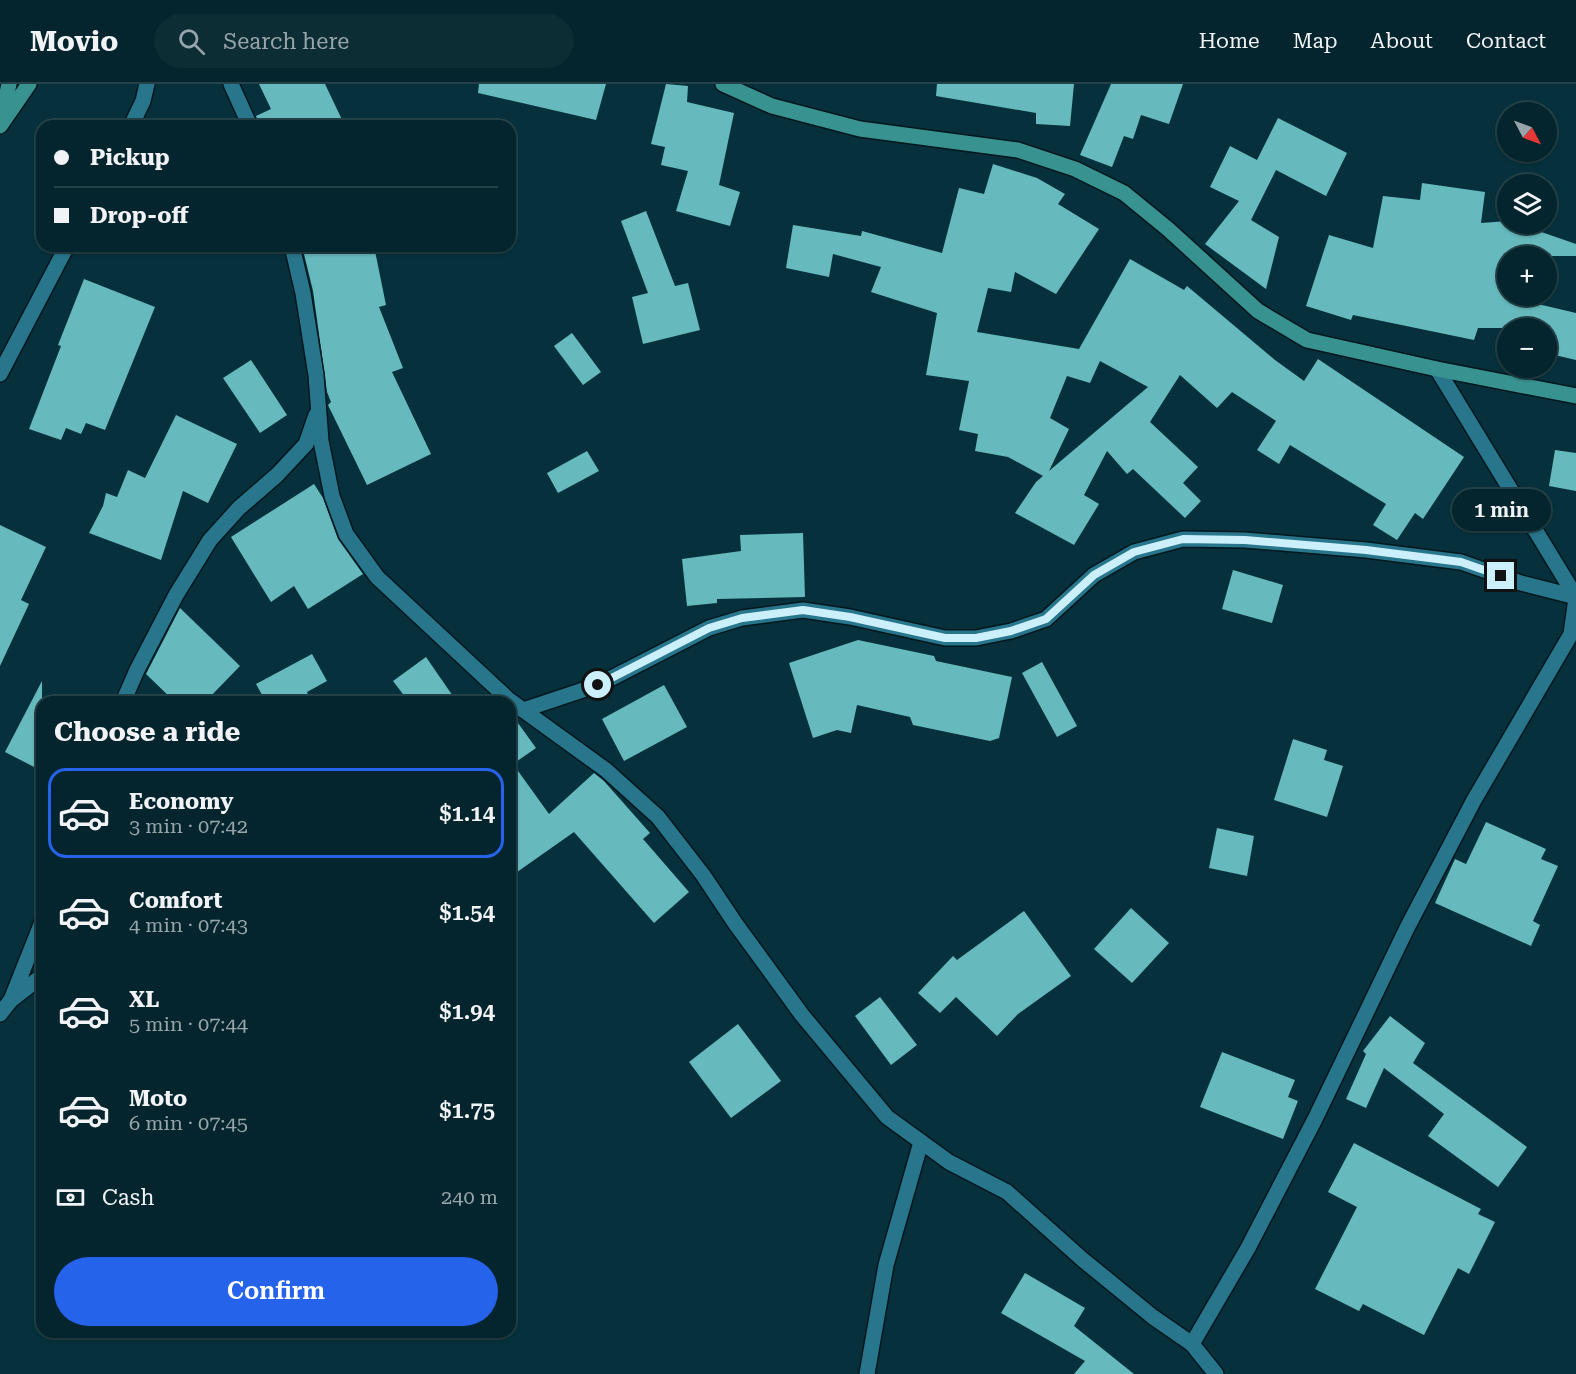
<!DOCTYPE html>
<html lang="en">
<head>
<meta charset="utf-8">
<style>
  body { margin:0; font-family:"Roboto Serif",serif; background:#0d2d35; color:#f1f3f6; height:100vh; display:flex; flex-direction:column; font-size:22px; white-space:nowrap }
  * { box-sizing:border-box; margin:0 }
  p { font-size:20px; color:#97a5aa }
  .icon { flex:none; width:33px; height:33px; fill:none; stroke:currentColor; stroke-width:2; stroke-linecap:round; stroke-linejoin:round }
  .map { position:relative; flex:1; overflow:hidden }
  .sheet { position:absolute; left:36px; top:612px; width:480px; height:642px; display:flex; flex-direction:column; background:#04252d; border-radius:18px; box-shadow:0 2px 4px #0004,0 0 0 2px #254249 }
  .sheet>* { flex:none }
  .hud { position:absolute; left:36px; top:36px; width:480px; height:132px; border-radius:18px; box-shadow:0 2px 4px #0004,0 0 0 2px #254249; display:grid; align-content:center; height:132px; padding:0 18px; background:#04252d }
  .needle { width:39px; rotate:131deg }
  .controls { position:absolute; left:1497px; top:18px; display:grid; gap:12px }
  .controls a { display:grid; place-items:center; width:60px; height:60px; border-radius:50%; background:#04252d; box-shadow:0 2px 4px #0004,0 0 0 2px #254249; font-size:30px }
  .end { position:absolute; width:27px; height:27px; margin:-14px; border:8px solid #cbeffb; background:#111; box-shadow:0 0 0 3px #111 }
  .from { border-radius:50% }
  .bubble { position:absolute; height:42px; border-radius:21px; background:#04252d; box-shadow:0 2px 4px #0004,0 0 0 2px #254249; font-size:20px; font-weight:600; line-height:42px; text-align:center }
  .hud b { display:flex; align-items:center; gap:21px; height:57px; font-size:22px }
  .hud b+b { border-top:2px solid #254249 }
  .hud i { width:15px; height:15px; background:#f1f3f6 }
  ul { padding:0; list-style:none }
  li { display:flex; align-items:center; gap:18px; height:90px; margin:0 12px 9px; padding:0 6px; border:3px solid transparent; border-radius:18px }
  li div { flex:1 }
  li b { display:block; font-size:22px }
  li em { font-style:normal; font-weight:600 }
  li.active { border-color:#2563eb }
  li>.icon { width:54px; height:54px; stroke-width:1.5 }
  h2 { padding:0 18px; font-size:27px; line-height:72px }
  .pay { display:flex; align-items:center; gap:15px; height:66px; padding:0 18px; font-size:22px }
  .pay p { margin-inline-start:auto }
  .cta { display:flex; gap:12px; margin-top:auto; padding:12px 18px }
  .cta a { flex:1; height:69px; border-radius:36px; background:#2563eb; color:#fff; font-size:24px; font-weight:600; line-height:69px; text-align:center }
  header { display:flex; align-items:center; gap:36px; box-sizing:border-box; height:84px; padding:0 30px; background:#04252d; border-bottom:2px solid #254249 }
  header strong { font-size:28px }
  nav { display:flex; gap:33px; margin-inline-start:auto; font-size:21px }
  .search { width:420px; height:54px; background:#0d2d35; display:flex; align-items:center; gap:15px; box-sizing:border-box; padding:0 21px; border-radius:33px; color:#97a5aa; font-size:22px }
  .map>svg:first-child { display:block }
  .building { fill:#66b9bc; fill-rule:evenodd }
  .lines { fill:none; stroke-linecap:round; stroke-linejoin:round }
  .minor-casing { stroke:#01171e; stroke-width:18 }
  .secondary-casing { stroke:#01171e; stroke-width:18 }
  .minor { stroke:#27768b; stroke-width:15 }
  .secondary { stroke:#389390; stroke-width:15 }
  .route { stroke:#cbeffb; stroke-width:8 }
</style>
</head>
<body>
<header>
<strong>Movio</strong>
<div class="search"><svg class="icon" aria-label="search" viewBox="0 0 24 24"><circle cx="10" cy="10" r="6"/><path d="M15 15l6 6"/></svg>Search here</div>
<nav><a>Home</a><a>Map</a><a>About</a><a>Contact</a></nav>
</header>
<div class="map">
<svg width="1576" height="1290" viewBox="0 0 1576 1290">
  <rect width="100%" height="100%" fill="#06313c"/>
  <!-- building -->
  <g class="building">
    <polygon points="259,0 325,0 345,42 260,42 256,32 271,25"/>
    <polygon points="479,0 606,0 596,36 478,9"/>
    <polygon points="666,0 688,2 687,18 734,29 719,101 740,108 730,142 676,127 688,87 661,81 665,63 651,60"/>
    <polygon points="937,0 1074,0 1070,42 1036,40 1036,29 936,12"/>
    <polygon points="1111,0 1183,0 1169,40 1141,31 1133,55 1124,52 1112,83 1080,71"/>
    <polygon points="1278,34 1347,69 1326,112 1276,86 1251,136 1279,153 1266,205 1205,160 1239,117 1210,103 1230,62 1257,76"/>
    <path d="M993 80 1037 94 1065 110 1058 120 1099 145 1056 210 1015 188 1011 208 988 204 977 248 1079 265 1130 175 1184 206 1187 202 1275 276 1304 297 1318 275 1464 373 1423 435 1415 429 1397 456 1373 441 1386 420 1290 361 1279 380 1257 366 1276 337 1232 308 1217 324 1180 291 1150 338 1198 383 1183 399 1201 417 1185 434 1133 385 1127 390 1107 367 1084 411 1099 420 1074 461 1015 429 1036 398 1043 392 1008 373 975 367 978 350 959 346 969 297 926 291 937 229 871 208 881 183 833 170 829 193 786 184 793 141 861 152 862 147 942 169 959 104 984 110ZM1100 277 1148 303 1049 387 1069 345 1050 334 1067 292 1090 299Z"/>
    <polygon points="1422,99 1485,108 1481,139 1508,137 1508,140 1518,140 1576,160 1576,172 1508,172 1508,213 1576,229 1576,276 1546,269 1546,244 1478,244 1474,256 1353,231 1351,236 1306,222 1329,151 1373,164 1383,112 1420,116"/>
    <polygon points="646,127 675,202 688,199 700,246 643,260 632,213 648,209 621,137"/>
    <polygon points="340,162 374,162 386,221 379,223 403,284 392,288 431,370 367,401 328,321 331,318 327,308 313,207 304,170"/>
    <polygon points="84,195 155,223 105,346 86,339 81,350 66,344 61,356 29,345 61,262 58,261"/>
    <polygon points="572,249 601,288 583,301 554,262"/>
    <polygon points="251,276 287,331 260,349 223,294"/>
    <polygon points="176,331 237,360 208,419 183,407 161,476 89,449 103,422 106,409 117,413 128,386 145,394"/>
    <polygon points="1555,366 1576,369 1576,407 1549,402"/>
    <polygon points="587,367 599,387 558,409 547,389"/>
    <polygon points="314,400 323,414 338,455 363,490 308,525 294,502 271,518 231,453"/>
    <polygon points="0,441 46,463 21,516 29,520 0,582"/>
    <polygon points="803,449 805,513 717,515 717,519 687,522 682,475 741,467 740,451"/>
    <polygon points="1233,486 1283,501 1272,539 1222,525"/>
    <polygon points="180,524 240,582 205,618 175,618 146,590"/>
    <polygon points="858,556 934,572 936,577 1012,593 999,654 990,657 913,641 910,633 857,621 851,649 837,646 813,654 789,579"/>
    <polygon points="312,570 327,597 307,608 311,618 266,618 256,600"/>
    <polygon points="426,573 457,618 409,618 393,597"/>
    <polygon points="1042,578 1077,642 1057,653 1022,589"/>
    <polygon points="42,597 42,687 5,668"/>
    <polygon points="664,601 687,643 624,677 602,635"/>
    <polygon points="510,628 536,664 513,680 549,730 594,689 604,697 650,749 643,755 689,808 654,839 574,748 510,793"/>
    <polygon points="1293,655 1327,666 1324,676 1343,682 1327,733 1274,716"/>
    <polygon points="1486,738 1546,765 1541,775 1558,782 1533,837 1540,841 1531,862 1435,819 1455,775 1466,780"/>
    <polygon points="1217,744 1254,752 1247,792 1209,784"/>
    <polygon points="1131,824 1169,859 1132,899 1094,865"/>
    <polygon points="1024,827 1071,892 1018,930 997,952 956,913 940,929 918,909 953,872 957,876"/>
    <polygon points="880,913 917,961 891,981 855,932"/>
    <polygon points="1390,932 1425,959 1413,979 1527,1063 1498,1103 1428,1052 1444,1030 1384,984 1366,1024 1346,1015 1366,970 1363,967"/>
    <polygon points="738,940 781,997 731,1034 689,978"/>
    <polygon points="1222,968 1295,996 1288,1013 1298,1017 1283,1055 1200,1023"/>
    <polygon points="1354,1059 1481,1125 1478,1130 1495,1138 1469,1190 1458,1184 1424,1251 1363,1220 1359,1227 1315,1205 1357,1123 1328,1108"/>
    <polygon points="1025,1189 1085,1224 1074,1242 1134,1290 1074,1290 1085,1277 1001,1229"/>
  </g>
  <g class="lines">
    <defs>
      <g id="minor">
        <polyline points="231,0 250,42"/>
        <polyline points="131,42 143,17 147,0"/>
        <polyline points="292,162 303,209 316,291 321,357 332,412 346,450 377,493 508,615 606,686 658,733 703,791 735,839 802,931 887,1033 949,1078 1007,1108 1082,1175 1153,1233 1192,1260 1216,1290"/>
        <polyline points="1437,285 1576,513"/>
        <polyline points="0,290 67,162"/>
        <polyline points="123,618 137,586 176,511 210,456 239,424 277,391 306,360 316,331"/>
        <polyline points="523,626 598,601 709,544 742,534 803,526 850,533 945,554 976,554 1011,547 1046,535 1094,491 1134,468 1183,455 1245,456 1366,466 1461,478 1521,499 1576,513"/>
        <polyline points="11,916 42,838"/>
        <polyline points="0,930 11,916 42,892"/>
        <polyline points="1192,1260 1248,1164 1315,1035 1407,844 1474,716 1571,550 1576,514"/>
        <polyline points="867,1290 886,1181 921,1058"/>
      </g>
      <g id="secondary">
        <polyline points="723,0 772,22 860,45 1018,66 1075,85 1124,109 1168,145 1258,227 1307,256 1437,285 1576,312"/>
        <polyline points="0,32 4,23 9,0"/>
        <polyline points="0,42 29,0"/>
      </g>
    </defs>
    <!-- minor casing -->
    <use href="#minor" class="minor-casing"/>
    <!-- secondary casing -->
    <use href="#secondary" class="secondary-casing"/>
    <!-- minor -->
    <use href="#minor" class="minor"/>
    <!-- secondary -->
    <use href="#secondary" class="secondary"/>
  </g>
  <g class="lines">
    <!-- route -->
    <polyline class="route" points="598,601 709,544 742,534 803,526 850,533 945,554 976,554 1011,547 1046,535 1094,491 1134,468 1183,455 1245,456 1366,466 1461,478 1501,492"/>
  </g>
</svg>
<div class="controls">
<a><svg class="needle" viewBox="-14 -14 28 28"><path d="M0-13l5 13h-10z" fill="#e53935"/><path d="M0 13l5-13h-10z" fill="#97a5aa"/></svg></a>
<a><svg class="icon" aria-label="layers" viewBox="0 0 24 24"><path d="M12 4l9 5-9 5-9-5zM3 14l9 5 9-5"/></svg></a>
<a>+</a>
<a>−</a>
</div>
<i class="end from" style="left:598px;top:601px"></i>
<i class="end" style="left:1501px;top:492px"></i>
<div class="bubble" style="left:1452px;top:405px;width:99px">1 min</div>
<div class="hud">
<b><i class="from"></i>Pickup</b>
<b><i></i>Drop-off</b>
</div>
<section class="sheet">
<h2>Choose a ride</h2>
<ul>
<li class="active"><svg class="icon" aria-label="car" viewBox="0 0 24 24"><path d="M5 17H2v-5l4-1 3-4h7l3 4 3 1v5h-3M9 17h6M6 11h13"/><circle cx="7" cy="17" r="2"/><circle cx="17" cy="17" r="2"/></svg><div><b>Economy</b><p>3 min · 07:42</p></div><em>$1.14</em></li>
<li><svg class="icon" aria-label="car" viewBox="0 0 24 24"><path d="M5 17H2v-5l4-1 3-4h7l3 4 3 1v5h-3M9 17h6M6 11h13"/><circle cx="7" cy="17" r="2"/><circle cx="17" cy="17" r="2"/></svg><div><b>Comfort</b><p>4 min · 07:43</p></div><em>$1.54</em></li>
<li><svg class="icon" aria-label="car" viewBox="0 0 24 24"><path d="M5 17H2v-5l4-1 3-4h7l3 4 3 1v5h-3M9 17h6M6 11h13"/><circle cx="7" cy="17" r="2"/><circle cx="17" cy="17" r="2"/></svg><div><b>XL</b><p>5 min · 07:44</p></div><em>$1.94</em></li>
<li><svg class="icon" aria-label="car" viewBox="0 0 24 24"><path d="M5 17H2v-5l4-1 3-4h7l3 4 3 1v5h-3M9 17h6M6 11h13"/><circle cx="7" cy="17" r="2"/><circle cx="17" cy="17" r="2"/></svg><div><b>Moto</b><p>6 min · 07:45</p></div><em>$1.75</em></li>
</ul>
<div class="pay"><svg class="icon" aria-label="cash" viewBox="0 0 24 24"><path d="M3 7h18v10H3z"/><circle cx="12" cy="12" r="2"/></svg>Cash<p>240 m</p></div>
<div class="cta"><a>Confirm</a></div>
</section>
</div>
</body>
</html>
